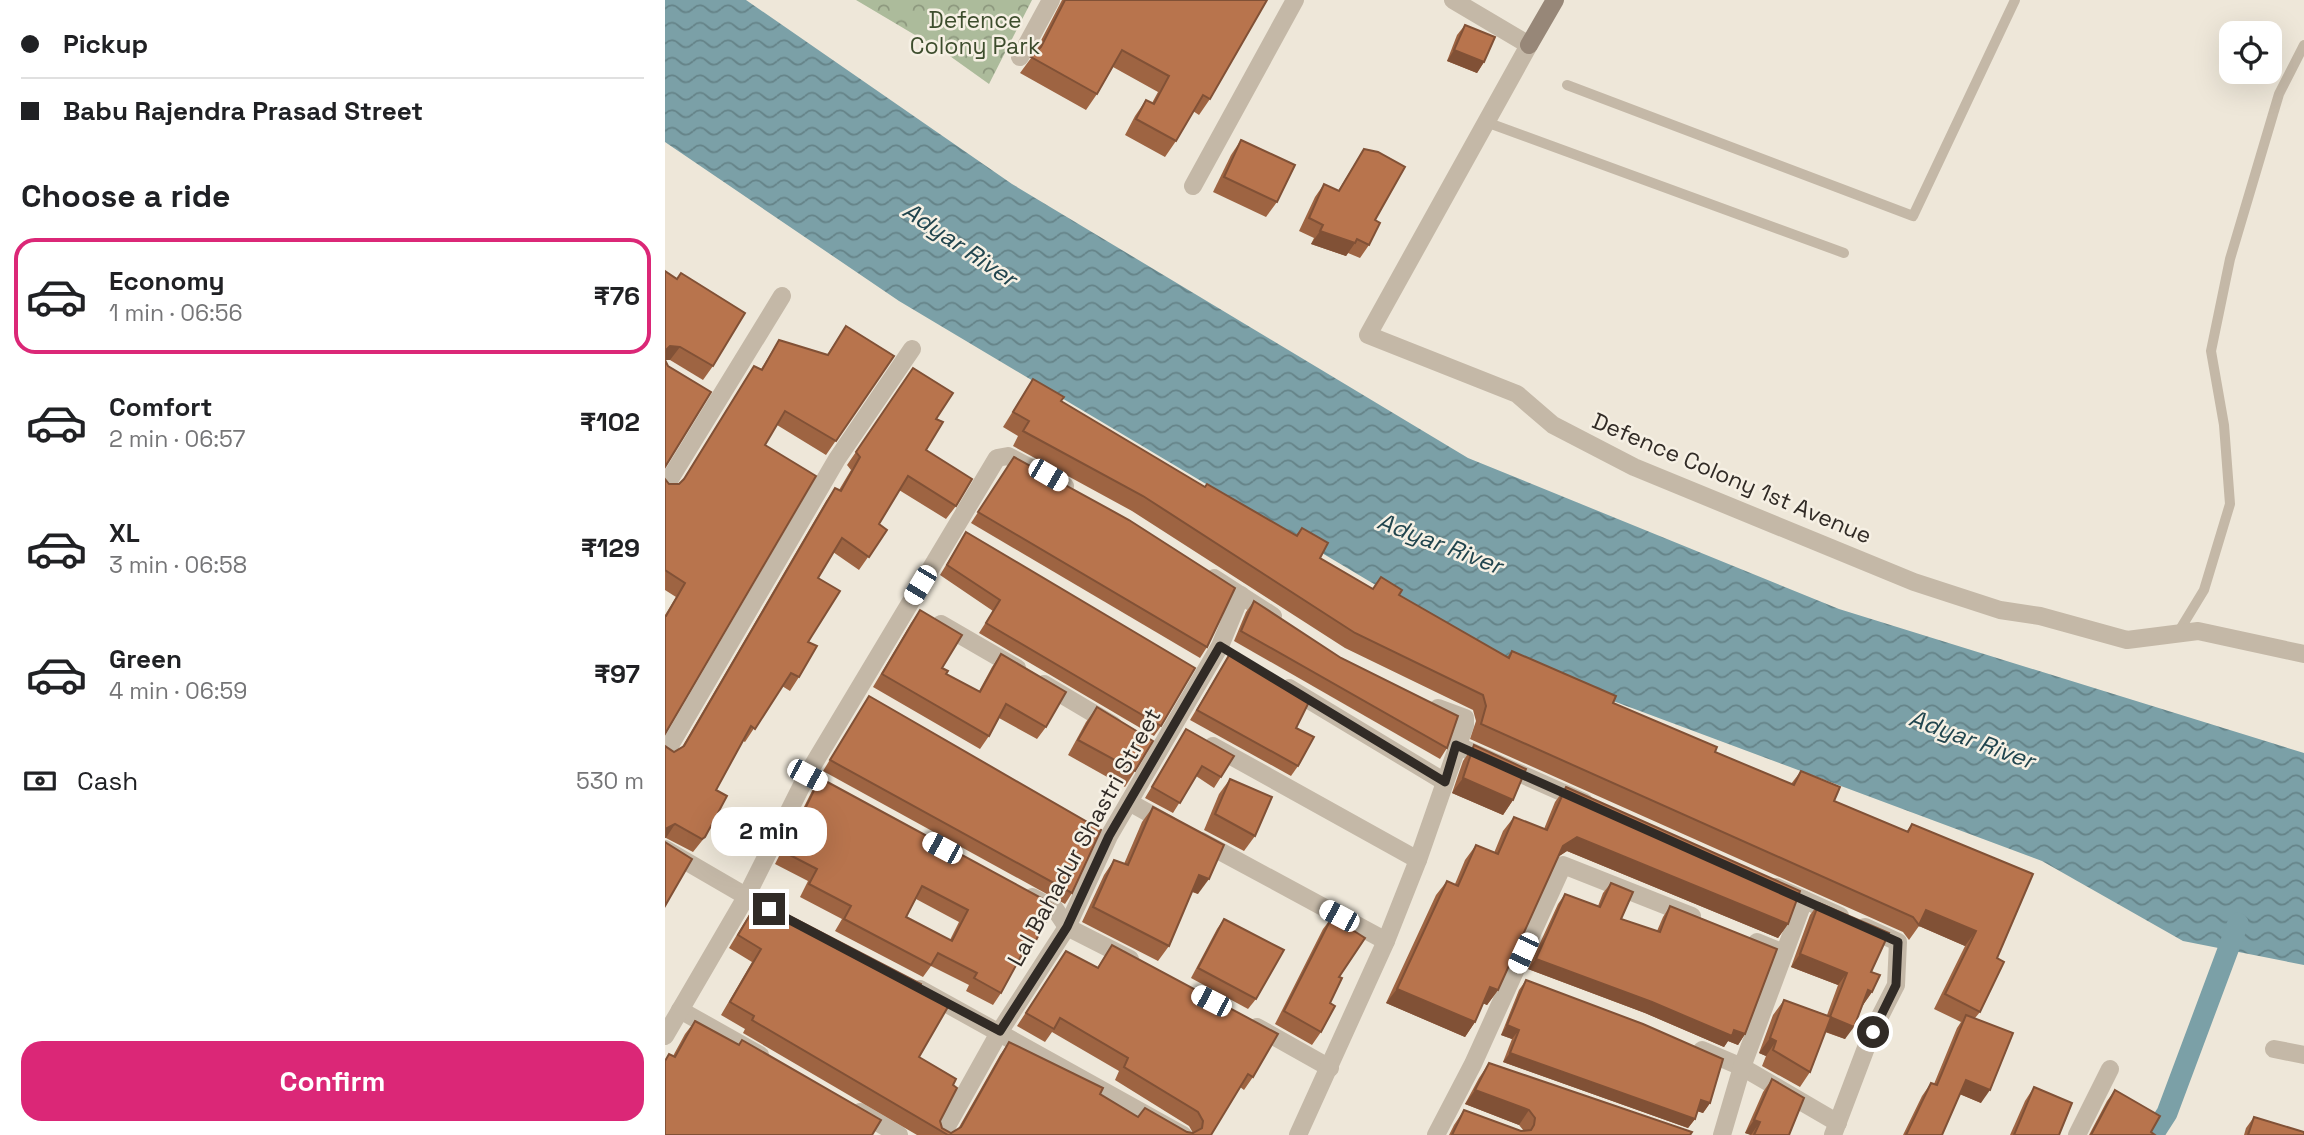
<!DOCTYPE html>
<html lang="en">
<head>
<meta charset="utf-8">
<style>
  body { margin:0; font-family:"Space Grotesk",sans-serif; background:#f2f2f2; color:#202124; height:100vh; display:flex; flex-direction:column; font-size:26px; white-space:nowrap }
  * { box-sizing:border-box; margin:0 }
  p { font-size:23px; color:#757577 }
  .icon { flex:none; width:38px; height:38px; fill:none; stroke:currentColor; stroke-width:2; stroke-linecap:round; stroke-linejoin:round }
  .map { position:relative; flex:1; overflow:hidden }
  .side { display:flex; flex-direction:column; background:#fff; width:665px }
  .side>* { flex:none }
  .guide { display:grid; align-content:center; height:154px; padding:0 21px; background:#fff }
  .controls { position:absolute; left:1554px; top:21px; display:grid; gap:14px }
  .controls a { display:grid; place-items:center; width:63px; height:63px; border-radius:14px; background:#fff; box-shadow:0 7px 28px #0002; font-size:35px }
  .end { position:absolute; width:32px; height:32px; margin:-16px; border:9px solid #312b26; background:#fff; box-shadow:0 0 0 4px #fff }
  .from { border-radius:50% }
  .bubble { position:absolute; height:49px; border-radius:21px; background:#fff; box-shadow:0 7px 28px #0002; font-size:23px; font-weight:600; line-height:49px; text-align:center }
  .car { position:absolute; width:21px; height:42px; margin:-21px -10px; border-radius:9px; box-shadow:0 0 5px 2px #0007; background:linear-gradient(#fff 24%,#345 0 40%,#fff 0 76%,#345 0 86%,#fff 0) }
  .guide b { display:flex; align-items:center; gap:24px; height:66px; font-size:26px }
  .guide b+b { border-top:2px solid #e0e0e0 }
  .guide i { width:18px; height:18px; background:#202124 }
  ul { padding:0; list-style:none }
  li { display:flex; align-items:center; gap:21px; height:116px; margin:0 14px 10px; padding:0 7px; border:4px solid transparent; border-radius:21px }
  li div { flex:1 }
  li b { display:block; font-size:26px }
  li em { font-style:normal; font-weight:600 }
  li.current { border-color:#db2777 }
  li>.icon { width:63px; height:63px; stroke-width:1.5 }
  h2 { padding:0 21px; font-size:32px; line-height:84px }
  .pay { display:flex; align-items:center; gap:18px; height:77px; padding:0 21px; font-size:26px }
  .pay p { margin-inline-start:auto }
  .action { display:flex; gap:14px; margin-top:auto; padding:14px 21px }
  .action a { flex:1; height:80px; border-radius:21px; background:#db2777; color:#fff; font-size:28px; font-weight:600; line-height:80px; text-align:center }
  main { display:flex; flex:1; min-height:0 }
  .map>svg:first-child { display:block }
  .park { fill:url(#park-crowns) }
  .water { fill:url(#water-waves) }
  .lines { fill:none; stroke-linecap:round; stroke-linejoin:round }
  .canal { stroke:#7ba0a7; stroke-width:21 }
  .lane { stroke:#c4b8a7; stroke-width:10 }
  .street { stroke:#c4b8a7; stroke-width:18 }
  .secondary { stroke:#978778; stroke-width:18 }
  .wall { fill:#9e6442; fill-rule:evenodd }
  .shaded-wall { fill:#815136 }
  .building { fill:#b8744d; stroke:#815136; stroke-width:2; fill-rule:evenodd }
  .route { stroke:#312b26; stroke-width:9 }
  .labels { text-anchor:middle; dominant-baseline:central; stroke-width:5; stroke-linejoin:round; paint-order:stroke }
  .park-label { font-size:23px; fill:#3d4d2d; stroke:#f6f0e4 }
  .street-label { font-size:23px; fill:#312b26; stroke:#f6f0e4 }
  .water-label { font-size:24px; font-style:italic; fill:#21454e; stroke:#f6f0e4 }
</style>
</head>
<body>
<main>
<section class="side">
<div class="guide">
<b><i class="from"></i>Pickup</b>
<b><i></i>Babu Rajendra Prasad Street</b>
</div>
<h2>Choose a ride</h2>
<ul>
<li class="current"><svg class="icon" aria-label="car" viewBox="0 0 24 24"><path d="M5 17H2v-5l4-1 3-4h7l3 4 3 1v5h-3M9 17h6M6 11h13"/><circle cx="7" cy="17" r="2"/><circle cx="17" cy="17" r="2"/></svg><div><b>Economy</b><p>1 min · 06:56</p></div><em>₹76</em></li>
<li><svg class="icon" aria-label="car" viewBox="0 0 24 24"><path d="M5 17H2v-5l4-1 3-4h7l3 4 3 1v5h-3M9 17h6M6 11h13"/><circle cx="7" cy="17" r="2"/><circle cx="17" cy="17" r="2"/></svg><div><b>Comfort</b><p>2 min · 06:57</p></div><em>₹102</em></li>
<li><svg class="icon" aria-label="car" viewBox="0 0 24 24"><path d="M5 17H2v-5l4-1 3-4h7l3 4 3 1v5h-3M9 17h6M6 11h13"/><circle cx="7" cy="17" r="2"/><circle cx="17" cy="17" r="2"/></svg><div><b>XL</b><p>3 min · 06:58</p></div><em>₹129</em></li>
<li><svg class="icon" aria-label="car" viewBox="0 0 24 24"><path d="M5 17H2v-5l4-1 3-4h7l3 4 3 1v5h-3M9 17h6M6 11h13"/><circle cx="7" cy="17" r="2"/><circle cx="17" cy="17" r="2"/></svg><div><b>Green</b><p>4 min · 06:59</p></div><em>₹97</em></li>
</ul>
<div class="pay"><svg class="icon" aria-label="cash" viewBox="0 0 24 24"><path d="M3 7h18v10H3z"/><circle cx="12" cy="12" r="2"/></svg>Cash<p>530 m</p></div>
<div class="action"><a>Confirm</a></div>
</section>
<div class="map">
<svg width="1639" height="1135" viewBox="0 0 1639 1135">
  <defs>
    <pattern id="park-crowns" width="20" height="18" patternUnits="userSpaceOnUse" patternTransform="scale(1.75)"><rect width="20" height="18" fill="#acbb9b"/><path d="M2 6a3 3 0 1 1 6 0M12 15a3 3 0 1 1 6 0" fill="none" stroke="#8d987e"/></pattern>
    <pattern id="water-waves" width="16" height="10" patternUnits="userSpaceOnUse" patternTransform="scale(1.75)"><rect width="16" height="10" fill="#7ba0a7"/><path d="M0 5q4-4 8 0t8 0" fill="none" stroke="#658388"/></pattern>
  </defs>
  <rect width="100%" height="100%" fill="#eee7d9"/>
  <!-- park -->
  <polygon class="park" points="191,0 367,0 324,84 282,54"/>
  <!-- water -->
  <polygon class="water" points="0,0 81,0 347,184 803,458 1174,609 1639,753 1639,965 1518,941 1377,861 833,658 234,301 0,142"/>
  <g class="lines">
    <!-- canal -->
    <polyline class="canal" points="1488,1135 1502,1113 1573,923"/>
    <!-- lane -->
    <g class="lane">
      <polyline points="902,85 1248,216 1350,0"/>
      <polyline points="821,122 1179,253"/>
      <polyline points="1511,636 1539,590 1565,504 1559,425 1546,351 1565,259 1614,94 1639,45"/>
    </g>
    <!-- street -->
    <g class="street">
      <polyline points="788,0 864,45 703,335 852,394 888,425 969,467 1249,582 1335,610 1375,616 1462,640 1533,631 1639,654"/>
      <polyline points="355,57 386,0"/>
      <polyline points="528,186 630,0"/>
      <polyline points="0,487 117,296"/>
      <polyline points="549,578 608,616"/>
      <polyline points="276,624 352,668"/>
      <polyline points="379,684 448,725"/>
      <polyline points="624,688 780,782"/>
      <polyline points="791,745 919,802"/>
      <polyline points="548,746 753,860"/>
      <polyline points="0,754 172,459 247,349"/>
      <polyline points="464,802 505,825"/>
      <polyline points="536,841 721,941"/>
      <polyline points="0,849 91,902"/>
      <polyline points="1111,887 1175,916"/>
      <polyline points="367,897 390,909 402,927 465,959"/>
      <polyline points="1092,942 1119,953"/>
      <polyline points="255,989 518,1135"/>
      <polyline points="15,1010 95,1055"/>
      <polyline points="592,1027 665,1068"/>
      <polyline points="0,1036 81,897 142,775 332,458 343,456 400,486"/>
      <polyline points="1609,1049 1639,1055"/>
      <polyline points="1037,1050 1077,1067 1173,1123"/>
      <polyline points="195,1112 234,1135"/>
      <polyline points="277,1135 335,1031 402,927 444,836 555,646 576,595"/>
      <polyline points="633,1135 721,941 753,860 800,725 800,718 773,708"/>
      <polyline points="771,1135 808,1064 898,865 1027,916"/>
      <polyline points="1057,1135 1077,1067 1139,900"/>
      <polyline points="1168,1135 1207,1032 1231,985 1233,942 1200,927"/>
      <polyline points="1412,1135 1445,1069"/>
    </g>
    <!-- secondary -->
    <polyline class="secondary" points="864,45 890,0"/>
  </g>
  <!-- wall -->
  <g class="wall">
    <polygon points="397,0 602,0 545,99 534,115 528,111 511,141 500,157 460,135 470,116 481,100 487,103 493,92 448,67 432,94 421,110 355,73 369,54"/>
    <polygon points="800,25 819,62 812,73 782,61 792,35"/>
    <polygon points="576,140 612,202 601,217 548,192 566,155"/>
    <polygon points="699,149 710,220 704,245 695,258 683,253 681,256 646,244 649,238 634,231 650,197 659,184 673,191"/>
    <polygon points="0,271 48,366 38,380 5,360"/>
    <polygon points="181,326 229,356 161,455 112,425 100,445 0,734 0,615 11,597 0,590 0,479 4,484 14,484 17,482 80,380 89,366 96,369 114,340 162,355"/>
    <polygon points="248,368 271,419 261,450 291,506 281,519 234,490 214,524 222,530 194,570 168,552 153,578 143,642 134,677 125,691 117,686 80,742 78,741 51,790 40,837 28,852 1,838 9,752 17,747 161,501 170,488 174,490 186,470 182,465"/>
    <polygon points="368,379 396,401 539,487 631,535 637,528 655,558 707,589 716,577 734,595 842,657 847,651 948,703 1050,752 1126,784 1136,771 1169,801 1241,832 1247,824 1332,958 1315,1012 1310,1018 1316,1103 1295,1094 1277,1135 1238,1135 1257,1096 1266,1083 1269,1084 1292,1028 1296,1022 1269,1009 1300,946 1254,926 1244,940 1238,932 805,739 811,721 808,710 680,648 467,511 348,446 353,436 338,427"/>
    <polygon points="349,457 542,647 535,658 306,523"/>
    <polygon points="301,532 496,726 489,736 314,633 328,611 275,575"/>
    <polygon points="589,601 782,748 775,759 569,641 581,612"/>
    <polygon points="255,610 277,668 281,674 314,691 327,667 336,654 381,727 372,739 334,718 324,736 315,749 208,687 246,623"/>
    <polygon points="566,652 631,728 633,766 626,776 525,720"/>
    <polygon points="204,696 407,893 400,904 158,771"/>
    <polygon points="432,707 470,771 460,787 403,755 421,722"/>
    <polygon points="521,729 556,777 549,788 531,776 508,813 480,798"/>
    <polygon points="809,745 848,800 838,815 787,793 798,761"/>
    <path d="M155 778 366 950 358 962 354 960 336 993 328 1005 301 991 304 985 266 966 258 977 170 931 177 919 135 897 143 881 110 864 147 791ZM251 899 294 922 285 940 241 917Z"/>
    <polygon points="565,779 590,836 579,851 539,830 554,794"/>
    <polygon points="901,787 1123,924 1113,938 902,851 893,857 833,990 822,1005 818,1003 810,1022 800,1037 721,1003 771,895 782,881 790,884 800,860 811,845 829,853 838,831 849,817 879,829 890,802"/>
    <polygon points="488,807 533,894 527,892 504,946 493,961 417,922 439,875 449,860 459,864 477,822"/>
    <polygon points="946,883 956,919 992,931 998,917 1005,906 1080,1034 1073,1045 1063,1041 1059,1047 980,1013 863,969 893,904 900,894 933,906 938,893"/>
    <polygon points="94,900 255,988 254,1057 288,1085 275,1121 277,1128 286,1133 293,1129 335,1055 344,1042 473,1117 522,1132 528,1133 524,1126 450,1080 454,1071 387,1032 380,1042 352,1026 401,951 432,968 447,945 588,1077 579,1090 575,1087 546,1135 252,1135 78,1033 80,1029 56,1015 87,962 64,948 85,913"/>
    <polygon points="1154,903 1206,972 1207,992 1198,1005 1197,1004 1180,1039 1160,1032 1145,1072 1135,1087 1097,1066 1101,1056 1094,1053 1108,1015 1119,1000 1162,1015 1173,985 1126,967 1145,915"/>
    <polygon points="667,917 674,977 665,1003 656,1032 647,1045 610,1024 658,929"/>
    <polygon points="559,919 591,999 583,1009 526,978 552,929"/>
    <polygon points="861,980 1045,1103 1038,1113 1032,1111 1030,1119 1023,1128 838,1062 847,1039 836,1035 854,990"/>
    <polygon points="30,1021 73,1045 77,1040 216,1120 0,1135 0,1060 4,1054 8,1056 20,1034"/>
    <polygon points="824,1063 1025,1135 784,1135 789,1125 799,1110 856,1131 859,1131 854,1125 800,1104 814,1078"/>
    <polygon points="1107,1079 1124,1135 1086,1135 1080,1133 1098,1092"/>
    <polygon points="1369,1087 1394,1135 1345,1135 1360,1101"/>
    <polygon points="1450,1090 1486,1132 1490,1135 1424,1135 1442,1101"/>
    <polygon points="1589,1117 1639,1135 1579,1135 1581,1128"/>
  </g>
  <!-- shaded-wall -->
  <g class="shaded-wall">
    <polygon points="789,50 819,62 812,73 782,61"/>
    <polygon points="655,231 690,243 681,256 646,244"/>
    <polygon points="5,346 15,347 5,360 0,360 0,351"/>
    <polygon points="798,778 848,800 838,815 787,793"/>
    <polygon points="10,824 1,838 0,838 0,829"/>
    <polygon points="912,837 1123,924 1113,938 902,851 888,860 898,846"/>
    <polygon points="534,875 544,879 533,894 524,890"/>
    <polygon points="1261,910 1311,931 1300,946 1254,926"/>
    <polygon points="1135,954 1182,973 1173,985 1126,967"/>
    <polygon points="871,959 1069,1030 1080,1034 1073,1045 1063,1041 1059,1047 980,1013 863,969"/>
    <polygon points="825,987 833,990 822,1005 815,1002"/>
    <polygon points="732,989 810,1022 800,1037 721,1003"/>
    <polygon points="1203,990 1207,992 1198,1005 1194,1003"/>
    <polygon points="1165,1017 1189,1027 1180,1039 1156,1030"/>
    <polygon points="842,1025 854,1030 847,1039 836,1035"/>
    <polygon points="1105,1038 1111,1041 1101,1056 1094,1053"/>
    <polygon points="845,1053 1030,1119 1023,1128 838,1062"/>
    <polygon points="1301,1080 1325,1090 1316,1103 1292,1093"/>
    <polygon points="810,1090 864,1110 854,1125 800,1104"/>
    <polygon points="1036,1100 1045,1103 1038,1113 1029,1110"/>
    <polygon points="1089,1120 1095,1122 1086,1135 1080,1133"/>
  </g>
  <!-- building -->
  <g class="building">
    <polygon points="400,0 602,0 545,99 538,95 511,141 471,119 481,100 489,104 504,76 457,50 432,94 366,57 376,47"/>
    <polygon points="800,25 830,37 819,62 789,50"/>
    <polygon points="576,140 630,165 612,202 559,177"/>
    <polygon points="699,149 713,152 740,167 710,220 715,223 704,245 692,239 690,243 655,231 658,225 644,218 659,184 674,191"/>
    <polygon points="0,271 12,279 16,273 80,313 48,366 15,347 5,346 0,351"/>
    <polygon points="181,326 229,356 171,441 120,411 100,445 151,476 0,734 0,616 1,616 20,583 0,570 0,479 4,484 14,484 19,479 89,366 97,370 114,340 163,355"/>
    <polygon points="0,360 3,366 46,392 0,467"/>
    <polygon points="248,368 288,393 271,419 278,422 261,450 307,479 291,506 243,476 214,524 222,530 204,557 177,538 153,578 175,591 143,642 152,646 134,677 126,673 90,729 86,726 51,790 62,796 40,837 37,839 10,824 0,829 0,835 0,746 9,752 19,746 170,488 176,491 195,457 191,452"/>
    <polygon points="368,379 399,397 396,401 540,487 542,484 632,536 637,528 663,543 655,558 708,589 716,577 737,590 734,595 844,658 847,651 951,696 948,703 1052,747 1050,752 1129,785 1136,771 1175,787 1169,801 1243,832 1247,824 1368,874 1332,958 1339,962 1315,1012 1280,994 1311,931 1261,910 1254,925 1248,917 816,724 821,706 818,695 690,633 478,496 358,431 364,421 348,412"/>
    <polygon points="349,457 464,520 570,588 542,647 313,512"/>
    <polygon points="301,532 530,668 496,726 321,623 335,600 282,565"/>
    <polygon points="589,601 676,658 793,716 782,748 576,631"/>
    <polygon points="255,610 297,635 277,668 283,671 281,674 315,692 336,654 401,692 381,727 341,704 324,736 217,674"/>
    <polygon points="566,652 645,700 631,728 649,737 633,766 532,710"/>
    <polygon points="204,696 436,830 407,893 165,760"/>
    <polygon points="432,707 488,741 470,771 413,740"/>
    <polygon points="521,729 569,756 556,777 537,766 515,803 487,787"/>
    <polygon points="809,745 861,769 848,800 798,778"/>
    <path d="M155 778 389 905 366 950 361 947 336 993 309 978 312 973 273 953 266 965 179 919 186 906 144 884 152 869 119 852ZM257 886 303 910 287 941 241 917Z"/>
    <polygon points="565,779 607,797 590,836 550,814"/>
    <polygon points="901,787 1135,891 1123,924 912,837 898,846 833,990 825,987 810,1022 732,989 782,881 793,886 811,845 833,854 849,817 882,830"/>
    <polygon points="488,807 559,845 544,879 534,875 504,946 428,907 449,860 463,865"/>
    <polygon points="0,842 27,859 0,906"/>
    <polygon points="946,883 968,892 956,919 995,932 1005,906 1112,949 1080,1034 1069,1030 1067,1036 987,1002 871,959 900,894 935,907"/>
    <polygon points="94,900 256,984 255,988 284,1005 254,1057 291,1079 288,1085 292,1088 275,1121 277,1128 286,1133 296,1127 344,1042 438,1088 435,1094 473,1117 480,1108 522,1132 528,1133 537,1128 538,1121 533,1112 459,1067 463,1058 395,1018 389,1029 361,1013 401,951 433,968 447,945 613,1034 588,1077 583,1074 546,1135 283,1135 87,1020 89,1016 65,1002 96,949 73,935"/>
    <polygon points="1154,903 1224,933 1206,972 1215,975 1207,992 1203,990 1189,1027 1165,1017 1182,973 1135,954"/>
    <polygon points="667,917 700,938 674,977 677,978 665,1003 670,1006 656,1032 619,1011"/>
    <polygon points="559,919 619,950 591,999 533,968"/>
    <polygon points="861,980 978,1024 1058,1059 1045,1103 1036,1100 1030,1119 845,1053 854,1030 842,1025"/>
    <polygon points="1119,1000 1166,1017 1145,1072 1108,1050 1111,1041 1105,1038"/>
    <polygon points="1301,1015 1348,1033 1325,1090 1301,1080 1277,1135 1241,1135 1266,1083 1272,1085"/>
    <polygon points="30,1021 74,1045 77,1040 216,1120 207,1135 0,1135 0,1061 4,1054 10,1057"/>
    <polygon points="824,1063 1027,1132 1025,1135 787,1135 799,1110 856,1131 866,1130 869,1125 870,1118 864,1110 810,1090"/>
    <polygon points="1107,1079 1139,1098 1124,1135 1089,1135 1095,1122 1089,1120"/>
    <polygon points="1369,1087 1407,1103 1394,1135 1349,1135"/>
    <polygon points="1450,1090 1495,1116 1486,1132 1490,1135 1426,1135"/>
    <polygon points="1589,1117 1639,1132 1639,1135 1583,1135"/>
  </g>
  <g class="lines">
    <!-- route -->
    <polyline class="route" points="104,909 335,1031 402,927 444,836 555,646 780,782 791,745 1233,942 1231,985 1208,1032"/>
  </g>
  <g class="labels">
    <!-- park labels -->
    <g class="park-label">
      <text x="310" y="20">Defence<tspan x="310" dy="26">Colony Park</tspan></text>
    </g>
    <!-- street labels -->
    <g class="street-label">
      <text transform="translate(1067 478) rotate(23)">Defence Colony 1st Avenue</text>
      <text transform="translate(419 837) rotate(-61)">Lal Bahadur Shastri Street</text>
    </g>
    <!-- water labels -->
    <g class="water-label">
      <text transform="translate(295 244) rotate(34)">Adyar River</text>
      <text transform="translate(775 543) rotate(21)">Adyar River</text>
      <text transform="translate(1307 739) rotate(20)">Adyar River</text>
    </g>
  </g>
</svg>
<div class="controls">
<a><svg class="icon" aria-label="locate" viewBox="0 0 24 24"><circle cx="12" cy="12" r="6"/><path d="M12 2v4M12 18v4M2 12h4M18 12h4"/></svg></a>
</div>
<i class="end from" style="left:1208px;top:1032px"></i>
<i class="end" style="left:104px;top:909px"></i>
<div class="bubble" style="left:46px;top:807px;width:116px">2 min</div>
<i class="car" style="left:383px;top:475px;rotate:120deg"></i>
<i class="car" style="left:255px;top:585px;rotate:211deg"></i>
<i class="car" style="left:142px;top:775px;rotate:118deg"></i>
<i class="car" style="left:277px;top:848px;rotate:298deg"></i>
<i class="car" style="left:674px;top:916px;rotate:298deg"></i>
<i class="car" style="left:858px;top:953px;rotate:205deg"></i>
<i class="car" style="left:546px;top:1001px;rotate:297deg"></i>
</div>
</main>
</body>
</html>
